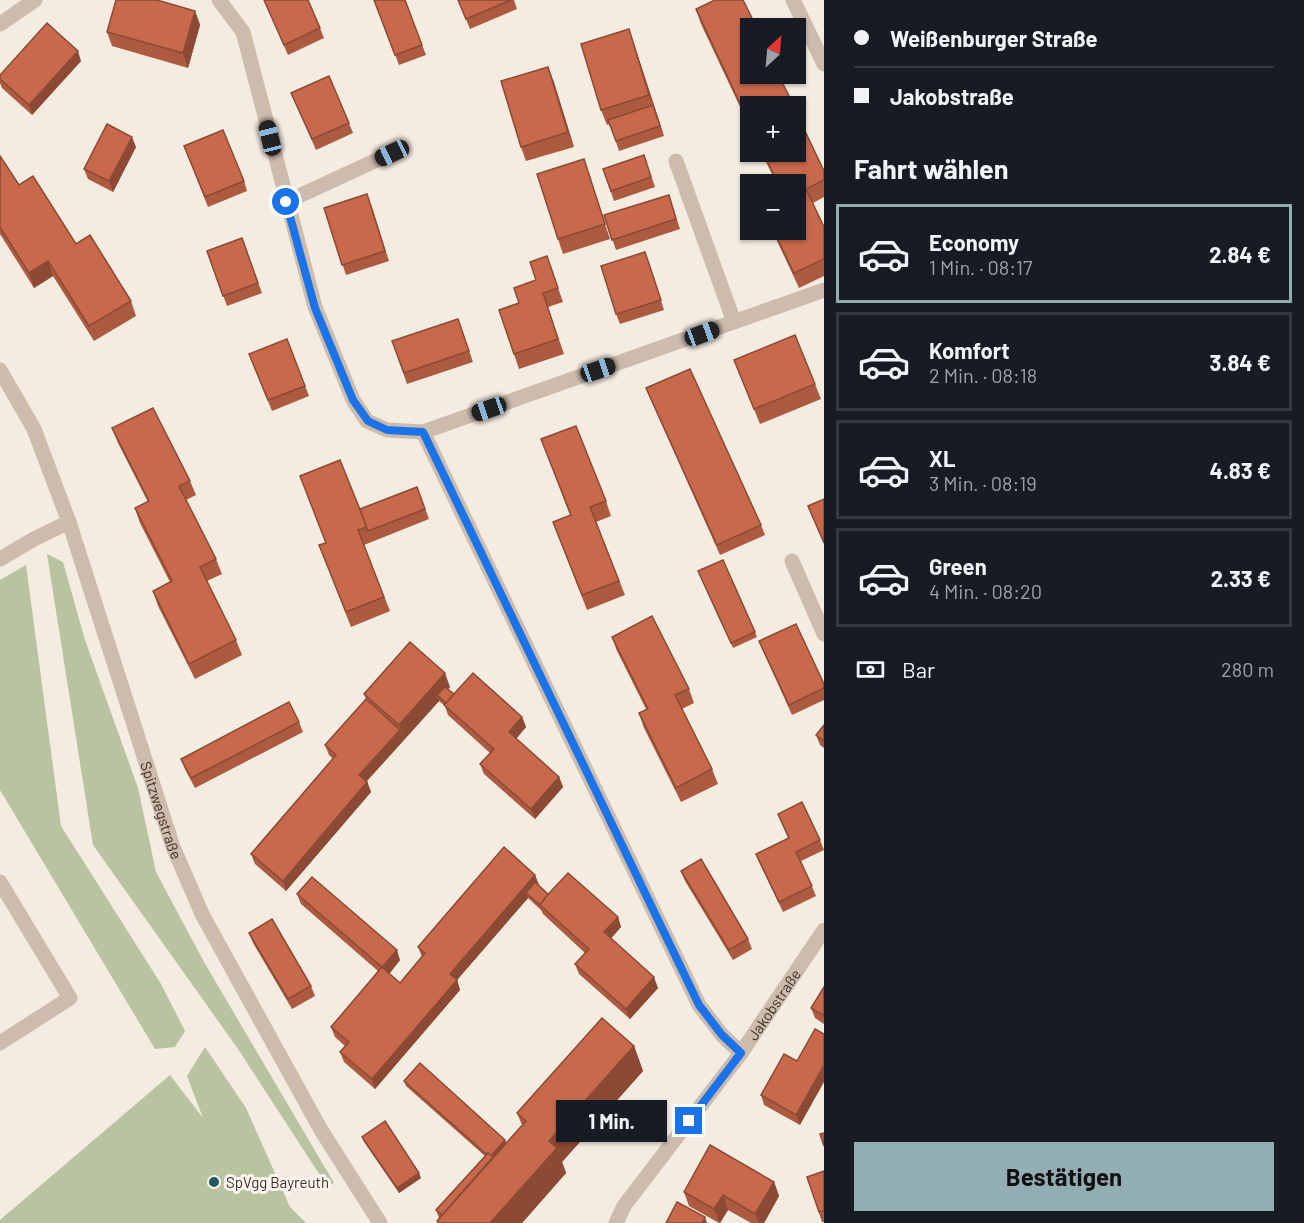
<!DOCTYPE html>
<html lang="de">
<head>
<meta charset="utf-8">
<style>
  body { margin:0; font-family:Barlow,sans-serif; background:#242831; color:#f1f3f6; height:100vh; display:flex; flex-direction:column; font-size:22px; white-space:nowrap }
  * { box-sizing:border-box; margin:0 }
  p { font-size:20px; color:#9ea1a6 }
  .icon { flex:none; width:33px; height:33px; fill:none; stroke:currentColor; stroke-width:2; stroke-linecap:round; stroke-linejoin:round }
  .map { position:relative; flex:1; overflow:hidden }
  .sheet { display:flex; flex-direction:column; background:#171b24; width:480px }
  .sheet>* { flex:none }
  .hud { display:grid; align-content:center; height:132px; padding:0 30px; background:#171b24 }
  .needle { width:39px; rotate:26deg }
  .tools { position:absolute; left:740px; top:18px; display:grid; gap:12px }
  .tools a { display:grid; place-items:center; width:66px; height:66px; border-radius:0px; background:#171b24; box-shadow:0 2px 4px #0004; font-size:30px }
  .end { position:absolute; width:27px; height:27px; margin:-14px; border:8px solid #1a73e8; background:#fff; box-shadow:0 0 0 3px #fff }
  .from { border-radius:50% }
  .bubble { position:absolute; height:42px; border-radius:0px; background:#171b24; box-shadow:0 2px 4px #0004; font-size:20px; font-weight:700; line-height:42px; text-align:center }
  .car { position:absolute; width:18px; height:36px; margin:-18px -9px; border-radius:8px; box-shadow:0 0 4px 2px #0007; background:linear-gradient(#222 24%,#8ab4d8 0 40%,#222 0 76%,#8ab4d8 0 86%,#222 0) }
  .hud b { display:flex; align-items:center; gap:21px; height:57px; font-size:22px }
  .hud b+b { border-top:2px solid #363941 }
  .hud i { width:15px; height:15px; background:#f1f3f6 }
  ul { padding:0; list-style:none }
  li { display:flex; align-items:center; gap:18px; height:99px; margin:0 12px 9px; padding:0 18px; border:3px solid #363941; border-radius:0px }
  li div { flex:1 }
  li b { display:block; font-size:22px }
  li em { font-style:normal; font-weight:700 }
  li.on { border-color:#92aeb2 }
  li>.icon { width:54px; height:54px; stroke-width:1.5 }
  h2 { padding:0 30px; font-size:27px; line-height:72px }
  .pay { display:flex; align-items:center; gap:15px; height:66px; padding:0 30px; font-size:22px }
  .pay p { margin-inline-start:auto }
  .cta { display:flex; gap:12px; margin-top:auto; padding:12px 30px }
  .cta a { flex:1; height:69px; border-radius:0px; background:#92aeb2; color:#111; font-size:24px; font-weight:700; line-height:69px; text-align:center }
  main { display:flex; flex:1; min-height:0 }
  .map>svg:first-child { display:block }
  .green { fill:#b8c4a0 }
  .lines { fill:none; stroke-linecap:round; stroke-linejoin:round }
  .minor { stroke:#cdbbac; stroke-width:15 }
  .wall { fill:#ac5a40 }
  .shaded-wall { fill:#8c4a34 }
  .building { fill:#c8694b; stroke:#8c4a34; stroke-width:1.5 }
  .route { stroke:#1a73e8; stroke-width:8 }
  .poi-dot { fill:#1f5a5e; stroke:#fbf5ee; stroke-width:2 }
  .labels { text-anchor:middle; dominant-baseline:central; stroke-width:6; stroke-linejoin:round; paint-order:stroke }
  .street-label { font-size:15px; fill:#3b302b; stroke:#fbf5ee }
  .poi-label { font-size:15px; fill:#3b302b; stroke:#fbf5ee; text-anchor:start }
</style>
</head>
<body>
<main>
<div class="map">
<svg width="824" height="1223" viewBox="0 0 824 1223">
  <rect width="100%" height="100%" fill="#f4ebe1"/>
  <!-- green -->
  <g class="green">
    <polygon points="47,554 63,562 85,640 138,788 156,872 204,962 334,1183 327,1186 238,1049 93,845"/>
    <polygon points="26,565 61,826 161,984 185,1031 175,1047 155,1049 0,790 0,580"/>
    <polygon points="205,1047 246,1108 290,1207 306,1223 0,1223 0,1220 170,1075 203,1118 187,1076"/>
  </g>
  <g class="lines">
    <!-- minor -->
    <g class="minor">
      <polyline points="219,0 243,32 315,307 353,400 367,421 387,430 423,432 824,290"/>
      <polyline points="793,0 824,64"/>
      <polyline points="0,24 35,0"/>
      <polyline points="676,161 734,322"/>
      <polyline points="286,202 392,153"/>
      <path id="s1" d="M0 370 34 429 69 522 173 847 203 916 321 1130 380 1223"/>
      <polyline points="423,432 699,1005 722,1035 741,1053"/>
      <polyline points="0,559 34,539 69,522"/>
      <polyline points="792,561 824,634"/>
      <polyline points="0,882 70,998 0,1043"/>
      <path id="s2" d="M616 1223 624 1206 741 1053 824 930"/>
    </g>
  </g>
  <!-- wall -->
  <g class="wall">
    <polygon points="264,0 320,28 324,38 288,55"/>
    <polygon points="374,0 422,45 426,55 399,65"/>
    <polygon points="458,0 514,0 517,9 470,29"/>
    <polygon points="696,9 750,106 750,128 701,24"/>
    <polygon points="195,11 200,25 188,68 112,46 107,32"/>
    <polygon points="634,44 664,136 619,151 610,124 607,125 601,110"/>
    <polygon points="81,61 32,115 2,88 0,83 0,75"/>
    <polygon points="548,67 574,147 526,161 521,147"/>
    <polygon points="291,93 349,123 353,133 316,150"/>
    <polygon points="184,146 244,181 247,191 208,207"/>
    <polygon points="136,147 113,192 88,179 84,169"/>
    <polygon points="761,152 795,152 824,171 824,197 813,203 824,227 824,276 799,288 772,230 795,230 795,184 777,184"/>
    <polygon points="644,155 655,187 614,201 603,169"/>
    <polygon points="0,156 19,185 131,301 136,316 94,341 53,276 34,288 0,234"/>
    <polygon points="584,159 610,239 563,254 558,239"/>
    <polygon points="669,195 680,229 616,250 604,215"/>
    <polygon points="371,204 389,261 346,275 324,208"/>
    <polygon points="242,238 262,293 227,306 207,251"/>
    <polygon points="547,256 563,302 548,307 564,354 519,369 499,310 519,303 536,280"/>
    <polygon points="649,262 664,310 620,324 616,314"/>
    <polygon points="458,319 473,362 407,384 392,341"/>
    <polygon points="287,339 309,396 272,411 253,364"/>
    <polygon points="734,360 815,384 821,399 760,424"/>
    <polygon points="646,388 761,525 765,535 720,555 650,398"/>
    <polygon points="112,428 190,481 196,495 186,500 216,559 222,574 207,581 236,640 242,655 195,679 158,606 153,591 170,582 140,523 135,508 148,502 118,443"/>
    <polygon points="541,439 606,501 611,516 596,522 625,595 587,610 553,522 570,515"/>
    <polygon points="417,487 429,519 364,545 390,611 351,627 319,545 326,543 360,509"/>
    <polygon points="700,576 755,632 757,637 733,648"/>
    <polygon points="612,637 689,689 694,703 682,709 712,769 718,784 681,802 644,728 639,713 646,709 617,651"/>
    <polygon points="759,641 824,684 824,700 792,715 763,651"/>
    <polygon points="450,687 448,689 454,694 522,717 526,727 516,739 559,777 563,787 535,819 484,774 480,764 490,753 448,715 445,706 439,701 367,781 371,792 286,891 255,864 251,854 333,759 329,755 325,745 366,699 364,694"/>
    <polygon points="299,722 303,732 195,788 185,769 181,759"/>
    <polygon points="824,725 824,748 820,745 816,735"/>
    <polygon points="778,814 820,840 824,850 801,861 816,896 783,912 760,864 756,854 788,838"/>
    <polygon points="681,871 748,939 752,949 733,960 685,881"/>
    <polygon points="535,875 539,886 548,894 618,917 621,927 611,938 658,988 630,1019 579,974 575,964 585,953 543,914 541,910 528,898 457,980 460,990 375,1089 344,1062 340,1052 345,1046 335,1037 331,1027 378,971 301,904 297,894 400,960 389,974 400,983 422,957 418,947"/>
    <polygon points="249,933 311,986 315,996 292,1009 253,943"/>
    <polygon points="824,987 824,1024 815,1018 811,1008"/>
    <polygon points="634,1046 643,1071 562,1162 566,1173 522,1223 438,1223 437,1221 439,1218 436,1210 485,1156 406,1086 404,1081 505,1140 506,1143 522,1125 517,1113"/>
    <polygon points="797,1061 800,1125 764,1105 761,1095"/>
    <polygon points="362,1137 421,1178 399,1193 364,1142"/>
    <polygon points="824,1171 824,1222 822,1222 807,1177"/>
    <polygon points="774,1182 779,1196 764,1223 751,1223 728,1210 720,1223 719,1223 689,1206 684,1192"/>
  </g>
  <!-- shaded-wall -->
  <g class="shaded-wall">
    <polygon points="195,11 200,25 188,68 183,53"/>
    <polygon points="629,29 634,44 664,136 649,95"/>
    <polygon points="78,51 81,61 32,115 29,105"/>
    <polygon points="548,67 554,82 574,147 568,132"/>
    <polygon points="132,137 136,147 113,192 109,181"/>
    <polygon points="48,261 53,276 34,288 29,273"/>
    <polygon points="445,673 450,687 440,699 437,695 439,701 404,740 399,725"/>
    <polygon points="522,717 526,727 513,742 509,732"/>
    <polygon points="400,730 404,740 363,785 359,775"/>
    <polygon points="559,777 563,787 535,819 531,809"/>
    <polygon points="367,782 371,792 286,891 283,881"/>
    <polygon points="535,875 539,885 530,896 526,893 528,898 457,980 460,990 375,1089 372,1079 450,974"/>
    <polygon points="618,917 621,927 608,942 604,932"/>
    <polygon points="397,950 400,960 386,978 382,967"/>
    <polygon points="654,977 658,988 630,1019 626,1009"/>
    <polygon points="634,1046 643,1071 562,1162 566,1173 522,1223 490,1223 549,1141"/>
    <polygon points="824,1065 824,1082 800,1125 796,1115"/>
    <polygon points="505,1140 507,1145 492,1163 490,1157"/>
    <polygon points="419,1173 421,1178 399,1193 397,1188"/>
    <polygon points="774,1182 779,1196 764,1223 759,1223 755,1214"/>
    <polygon points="723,1195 728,1210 720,1223 714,1209"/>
    <polygon points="705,1217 707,1223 702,1223"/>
  </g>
  <!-- building -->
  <g class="building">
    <polygon points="116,0 157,0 195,11 183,53 107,32"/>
    <polygon points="264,0 308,0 320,28 284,45"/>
    <polygon points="374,0 405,0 422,45 395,55"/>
    <polygon points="458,0 511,0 466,19"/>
    <polygon points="715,0 743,0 757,28 750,28 750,74 778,74 794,106 750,106 750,125 696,9"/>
    <polygon points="47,23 78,51 29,105 0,79 0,75"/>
    <polygon points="629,29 649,95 601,110 581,44"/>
    <polygon points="548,67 568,132 521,147 501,81"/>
    <polygon points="329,76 349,123 312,139 291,93"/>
    <polygon points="653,105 660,126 616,141 608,120"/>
    <polygon points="795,110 824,171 824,180 806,189 824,227 824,259 794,273 773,230 795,230 795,184 778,184 763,152 795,152"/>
    <polygon points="107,124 132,137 109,181 84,169"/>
    <polygon points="223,130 244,181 205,197 184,146"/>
    <polygon points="644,155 651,177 611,191 603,169"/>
    <polygon points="0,156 19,185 33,176 76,244 90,235 131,301 89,326 48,261 29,273 0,227"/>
    <polygon points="584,159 605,224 558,239 537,174"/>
    <polygon points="367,194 385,251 342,265 324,208"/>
    <polygon points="669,195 676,219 612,240 604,215"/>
    <polygon points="242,238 258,283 223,296 207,251"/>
    <polygon points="645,252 661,300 616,314 601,266"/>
    <polygon points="547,256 558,288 543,293 558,339 514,354 499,310 519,303 514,288 536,280 530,262"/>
    <polygon points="458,319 469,351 404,373 392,341"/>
    <polygon points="795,335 815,384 754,409 734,360"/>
    <polygon points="287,339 305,386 268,400 249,354"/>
    <polygon points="690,369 761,525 717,545 646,388"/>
    <polygon points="153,408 190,481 179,486 216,559 200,567 236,640 189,664 153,591 172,581 135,508 149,501 112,428"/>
    <polygon points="576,426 606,501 590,507 619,581 582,595 553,522 571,515 541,439"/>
    <polygon points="340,460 367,527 358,530 384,597 346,612 319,545 326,543 300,476"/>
    <polygon points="417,487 425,509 368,531 360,509"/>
    <polygon points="824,499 824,543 808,506"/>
    <polygon points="723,560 755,632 731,643 698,571"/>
    <polygon points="652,616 689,689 675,695 712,769 676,788 639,713 648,709 612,637"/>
    <polygon points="796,624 824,684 824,688 789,705 759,641"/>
    <polygon points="410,642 445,673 399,725 364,694"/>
    <polygon points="473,673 522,717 509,732 559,777 531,809 480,764 494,749 444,705"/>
    <polygon points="445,687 454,694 446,703 437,695"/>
    <polygon points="366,699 400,730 359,775 367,782 283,881 251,854 336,755 325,745"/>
    <polygon points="289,702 299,722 191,778 181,759"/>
    <polygon points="824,725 824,741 816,735"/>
    <polygon points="802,802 820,840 796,852 812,886 779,902 756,854 789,838 778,814"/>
    <polygon points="504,847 535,875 450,974 457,980 372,1079 340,1052 349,1042 331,1027 382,967 297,894 312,877 397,950 382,967 400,983 425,953 418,947"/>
    <polygon points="701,859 748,939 729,950 681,871"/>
    <polygon points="568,873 618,917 604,932 654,977 626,1009 575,964 589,949 539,904"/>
    <polygon points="535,882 548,894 540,905 526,893"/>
    <polygon points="272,919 311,986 288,999 249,933"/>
    <polygon points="824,987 824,1016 811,1008"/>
    <polygon points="602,1018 634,1046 549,1141 557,1148 490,1223 439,1223 437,1221 526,1121 517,1113"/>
    <polygon points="815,1029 824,1034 824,1065 796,1115 761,1095 784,1054 797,1061"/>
    <polygon points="420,1063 505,1140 491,1156 488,1153 486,1154 404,1081"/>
    <polygon points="385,1121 419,1173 397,1188 362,1137"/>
    <polygon points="824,1133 824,1146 820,1134"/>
    <polygon points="710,1145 774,1182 755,1214 723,1195 714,1209 684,1192"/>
    <polygon points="488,1153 493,1157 442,1215 436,1210"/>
    <polygon points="824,1171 824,1211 819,1212 807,1177"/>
    <polygon points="677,1202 705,1217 702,1223 666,1223"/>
  </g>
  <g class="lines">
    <!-- route -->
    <polyline class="route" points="286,202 315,308 353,400 368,421 387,430 423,432 699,1005 722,1035 741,1053 689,1121"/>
  </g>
  <!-- markers -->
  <circle class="poi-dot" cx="214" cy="1182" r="6"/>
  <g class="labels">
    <!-- street labels -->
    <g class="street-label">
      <text stroke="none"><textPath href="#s1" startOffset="470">Spitzwegstraße</textPath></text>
      <text stroke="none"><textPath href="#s2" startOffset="270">Jakobstraße</textPath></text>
    </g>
    <!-- poi labels -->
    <g class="poi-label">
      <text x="226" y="1182">SpVgg Bayreuth</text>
    </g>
  </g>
</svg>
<div class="tools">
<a><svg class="needle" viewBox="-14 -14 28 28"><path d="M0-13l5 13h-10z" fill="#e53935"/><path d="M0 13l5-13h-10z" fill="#9ea1a6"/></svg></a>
<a>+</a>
<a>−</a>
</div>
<i class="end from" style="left:286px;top:202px"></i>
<i class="end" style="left:689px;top:1121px"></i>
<div class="bubble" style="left:556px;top:1100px;width:111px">1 Min.</div>
<i class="car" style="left:270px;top:138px;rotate:346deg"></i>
<i class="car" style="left:392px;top:153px;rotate:245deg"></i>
<i class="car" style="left:702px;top:334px;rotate:70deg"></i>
<i class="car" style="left:598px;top:370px;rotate:71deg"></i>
<i class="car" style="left:489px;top:409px;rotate:251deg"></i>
</div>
<section class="sheet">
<div class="hud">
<b><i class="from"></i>Weißenburger Straße</b>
<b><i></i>Jakobstraße</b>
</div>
<h2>Fahrt wählen</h2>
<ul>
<li class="on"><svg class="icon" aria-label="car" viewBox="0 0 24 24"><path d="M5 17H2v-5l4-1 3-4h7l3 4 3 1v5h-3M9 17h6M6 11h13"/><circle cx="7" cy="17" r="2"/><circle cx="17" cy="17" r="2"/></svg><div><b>Economy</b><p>1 Min. · 08:17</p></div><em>2.84 €</em></li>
<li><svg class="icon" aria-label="car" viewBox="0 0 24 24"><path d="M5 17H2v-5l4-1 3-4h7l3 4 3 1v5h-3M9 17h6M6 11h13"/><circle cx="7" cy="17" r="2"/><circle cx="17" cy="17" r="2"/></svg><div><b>Komfort</b><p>2 Min. · 08:18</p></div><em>3.84 €</em></li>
<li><svg class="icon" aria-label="car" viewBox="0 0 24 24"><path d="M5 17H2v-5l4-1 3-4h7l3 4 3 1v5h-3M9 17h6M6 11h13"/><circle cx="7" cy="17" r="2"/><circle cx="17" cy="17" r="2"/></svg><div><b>XL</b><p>3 Min. · 08:19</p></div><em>4.83 €</em></li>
<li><svg class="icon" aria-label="car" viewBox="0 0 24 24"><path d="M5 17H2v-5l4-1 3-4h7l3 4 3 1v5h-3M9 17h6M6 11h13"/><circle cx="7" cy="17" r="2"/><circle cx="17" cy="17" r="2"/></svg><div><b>Green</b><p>4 Min. · 08:20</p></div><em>2.33 €</em></li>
</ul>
<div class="pay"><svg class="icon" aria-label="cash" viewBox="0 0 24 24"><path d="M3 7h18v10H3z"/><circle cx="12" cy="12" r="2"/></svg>Bar<p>280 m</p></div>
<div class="cta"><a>Bestätigen</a></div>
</section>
</main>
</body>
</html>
